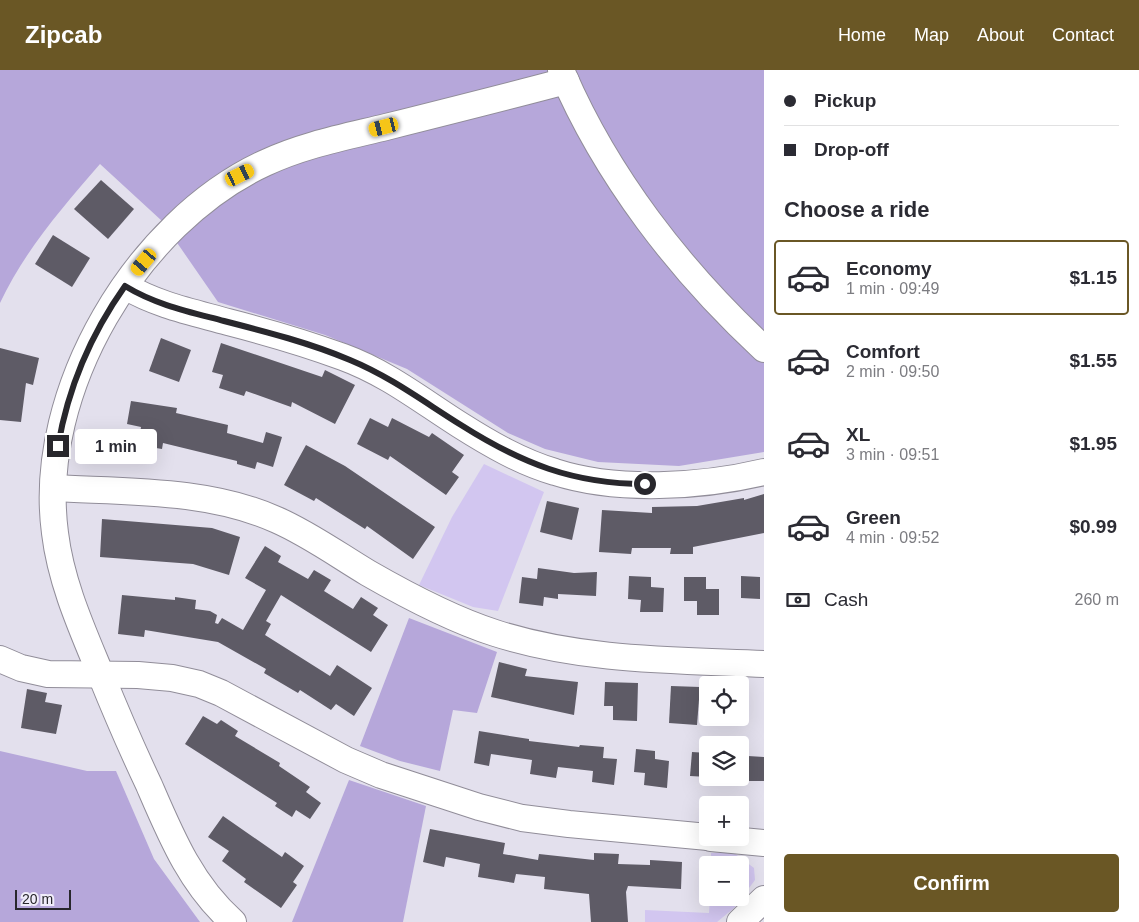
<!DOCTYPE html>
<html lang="en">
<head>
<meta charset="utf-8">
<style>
  body { margin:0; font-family:Arial,sans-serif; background:#f7f7f7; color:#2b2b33; height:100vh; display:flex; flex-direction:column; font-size:19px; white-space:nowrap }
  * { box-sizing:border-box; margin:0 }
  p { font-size:16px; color:#7c7c81 }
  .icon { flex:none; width:28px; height:28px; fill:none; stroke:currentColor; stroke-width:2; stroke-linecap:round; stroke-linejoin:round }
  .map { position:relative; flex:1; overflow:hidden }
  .drawer { display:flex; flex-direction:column; background:#fff; width:375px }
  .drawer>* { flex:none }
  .guide { display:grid; align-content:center; height:110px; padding:0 20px; background:#fff }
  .buttons { position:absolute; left:699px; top:606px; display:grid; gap:10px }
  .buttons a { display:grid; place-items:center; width:50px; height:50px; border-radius:5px; background:#fff; box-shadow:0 5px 20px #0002; font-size:25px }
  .scale { position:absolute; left:15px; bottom:12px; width:56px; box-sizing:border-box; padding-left:5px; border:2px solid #28272c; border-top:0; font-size:14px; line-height:18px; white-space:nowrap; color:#28272c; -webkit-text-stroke:4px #f0edfa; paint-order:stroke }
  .end { position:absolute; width:22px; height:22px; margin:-11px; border:6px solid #28272c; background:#fff; box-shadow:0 0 0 2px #fff }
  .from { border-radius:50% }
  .bubble { position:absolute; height:35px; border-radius:5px; background:#fff; box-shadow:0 5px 20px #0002; font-size:16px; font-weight:700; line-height:35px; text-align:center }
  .car { position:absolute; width:15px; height:30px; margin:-15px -8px; border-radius:6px; box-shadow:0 0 4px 1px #0007; background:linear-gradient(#f5c518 24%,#345 0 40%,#f5c518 0 76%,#345 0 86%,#f5c518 0) }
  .guide b { display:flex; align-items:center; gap:18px; height:48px; font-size:19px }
  .guide b+b { border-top:1px solid #e1e1e2 }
  .guide i { width:12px; height:12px; background:#2b2b33 }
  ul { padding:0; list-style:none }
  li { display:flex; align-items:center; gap:15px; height:75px; margin:0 10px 8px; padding:0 10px; border:2px solid transparent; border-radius:5px }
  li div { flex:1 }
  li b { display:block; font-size:19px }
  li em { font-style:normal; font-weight:700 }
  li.selected { border-color:#6a5725 }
  li>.icon { width:45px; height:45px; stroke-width:1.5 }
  h2 { padding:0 20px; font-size:22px; line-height:60px }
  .pay { display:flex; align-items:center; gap:12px; height:55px; padding:0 20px; font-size:19px }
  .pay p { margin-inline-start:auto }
  .cta { display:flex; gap:10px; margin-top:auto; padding:10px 20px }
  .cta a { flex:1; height:58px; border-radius:5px; background:#6a5725; color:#fff; font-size:20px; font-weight:700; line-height:58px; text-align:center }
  header { display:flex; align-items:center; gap:30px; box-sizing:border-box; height:70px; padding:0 25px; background:#6a5725; color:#fff }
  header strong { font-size:24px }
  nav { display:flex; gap:28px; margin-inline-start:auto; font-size:18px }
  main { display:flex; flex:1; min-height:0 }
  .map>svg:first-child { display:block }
  .green { fill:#d2c6f0 }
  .forest { fill:#b6a7da }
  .building { fill:#5e5b66 }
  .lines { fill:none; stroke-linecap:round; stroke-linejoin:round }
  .minor-casing { stroke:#918d99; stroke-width:28 }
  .minor { stroke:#fff; stroke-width:26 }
  .route { stroke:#28272c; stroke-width:6 }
</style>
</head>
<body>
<header>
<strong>Zipcab</strong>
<nav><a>Home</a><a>Map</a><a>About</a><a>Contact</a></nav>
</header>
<main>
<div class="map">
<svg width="764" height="852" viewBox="0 0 764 852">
  <rect width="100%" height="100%" fill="#e3e0ed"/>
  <!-- green -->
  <g class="green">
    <polygon points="484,394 544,422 498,541 473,537 419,515 452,447"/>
    <polygon points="711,783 734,783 754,798 755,810 734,838 717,852 645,852 645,840 709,843 710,828 740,828 740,795 711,795"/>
  </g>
  <!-- forest -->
  <g class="forest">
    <path d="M0 0H764V382L679 396 598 392 545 379 508 363 407 299 325 265 218 232 162 151 100 94C62 138 25 180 0 233Z"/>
    <polygon points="409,548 497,582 477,643 453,640 440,701 400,691 360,676"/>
    <polygon points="0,681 87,701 116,701 154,789 200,852 0,852"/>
    <polygon points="349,710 426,736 403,852 292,852"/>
  </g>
  <!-- building -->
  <g class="building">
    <polygon points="101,110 134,139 108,169 74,139"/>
    <polygon points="53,165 90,188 72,217 35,194"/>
    <polygon points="161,268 191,280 179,312 149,301"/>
    <polygon points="221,273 322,307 325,300 355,315 335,354 292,332 291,337 246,321 244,326 219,318 223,305 212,302"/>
    <polygon points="0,278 39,288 33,315 26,313 21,352 0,350"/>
    <polygon points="131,331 177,338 176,343 228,355 227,363 263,373 266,362 282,367 273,397 257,392 255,399 237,394 237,391 163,373 162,379 138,375 141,357 127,354"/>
    <polygon points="370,348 388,357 392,348 429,367 432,363 464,385 452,402 459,407 446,425 390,386 388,390 357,374"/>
    <polygon points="306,375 345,396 435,457 413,489 367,456 365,459 316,428 314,431 284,415"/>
    <polygon points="764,424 764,463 693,477 693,484 670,484 671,478 632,478 631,484 599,482 602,440 652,443 652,437 697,436 744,428 744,430"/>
    <polygon points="547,431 579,438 572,470 540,462"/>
    <polygon points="102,449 212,458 240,467 229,505 193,494 100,487"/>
    <polygon points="265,476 281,486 278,492 308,509 314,500 331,510 324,521 353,539 361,527 378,538 373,545 388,555 371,582 281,525 266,551 271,554 265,565 330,606 337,595 372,618 354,646 336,634 331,640 300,620 298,623 264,603 266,599 218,572 145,560 144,567 118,564 122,525 175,530 175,527 196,530 195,539 210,541 217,545 215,553 218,554 222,548 243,560 266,520 245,508"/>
    <polygon points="538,498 574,503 597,502 596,526 558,524 558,529 544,527 543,536 519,533 522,507 537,509"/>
    <polygon points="629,506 651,507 651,517 664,518 663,542 640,542 641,530 628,529"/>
    <polygon points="741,506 760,507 760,529 741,528"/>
    <polygon points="684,507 706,507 706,519 719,519 719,545 697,545 697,531 684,531"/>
    <polygon points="499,592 527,599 525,606 578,612 574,645 491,627"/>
    <polygon points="605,612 638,613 637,651 613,650 613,636 604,636"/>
    <polygon points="671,616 700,617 697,655 669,653"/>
    <polygon points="27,619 47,623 45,632 62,635 56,664 21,658"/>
    <polygon points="203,646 217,654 221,650 238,661 235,666 280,693 279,696 310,717 306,722 321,733 310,749 296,740 292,747 275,736 277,733 185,674"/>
    <polygon points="479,661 529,669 529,671 579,677 580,675 604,677 603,688 617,689 614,715 592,712 593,701 558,697 556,708 530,704 532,690 491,684 489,696 474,693"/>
    <polygon points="636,679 655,681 655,689 669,691 667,718 644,715 645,703 634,702"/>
    <polygon points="692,682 708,683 708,707 690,706"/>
    <polygon points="748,686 764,687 764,711 747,711"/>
    <polygon points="223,746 282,787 285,782 304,796 293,812 297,815 281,838 244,812 246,809 222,791 229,781 208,767"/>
    <polygon points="430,759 505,773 503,784 538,790 539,784 594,790 594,783 619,784 618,794 650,795 650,790 682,792 681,819 628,816 626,822 628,852 591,852 589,824 544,819 545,807 516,804 514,813 478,807 480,794 446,787 444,797 423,792"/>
  </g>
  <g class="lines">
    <defs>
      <g id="minor">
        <path d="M561 0C606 106 680 201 764 279"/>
        <path d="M125 216C157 235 192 242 228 252 267 262 305 273 343 287 387 303 422 331 460 355 490 374 521 392 555 402 617 422 701 417 764 402"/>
        <path d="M53 418C126 422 209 419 277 450 309 464 338 485 368 503 408 526 451 549 495 563 582 591 673 590 764 594"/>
        <polyline points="0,589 21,598 48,604 138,605 172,608 199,614 221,623 346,690 381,705 479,737 522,748 569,754 708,767"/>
        <polyline points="711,768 764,773"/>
        <path d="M233 852C191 815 171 766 149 715 132 679 116 642 101 605 82 559 61 513 55 463 36 321 137 152 265 93 303 75 345 67 386 57 446 42 506 27 566 11"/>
        <polyline points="740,852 764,829"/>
      </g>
    </defs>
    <!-- minor casing -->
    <use href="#minor" class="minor-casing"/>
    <!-- minor -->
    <use href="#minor" class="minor"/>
  </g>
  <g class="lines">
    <!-- route -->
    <path class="route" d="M58 376C68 318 91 264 125 216 156 235 190 242 224 251 267 262 310 273 350 290 391 307 424 332 461 355 521 393 573 414 645 414"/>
  </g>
</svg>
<div class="buttons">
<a><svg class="icon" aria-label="locate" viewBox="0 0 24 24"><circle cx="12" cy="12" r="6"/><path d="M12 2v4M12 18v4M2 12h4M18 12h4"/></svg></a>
<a><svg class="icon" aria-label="layers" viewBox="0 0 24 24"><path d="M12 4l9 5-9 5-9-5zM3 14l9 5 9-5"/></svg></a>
<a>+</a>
<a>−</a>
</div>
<div class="scale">20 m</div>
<i class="end from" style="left:645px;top:414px"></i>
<i class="end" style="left:58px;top:376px"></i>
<div class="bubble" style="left:75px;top:359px;width:82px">1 min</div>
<i class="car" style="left:384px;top:57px;rotate:256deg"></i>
<i class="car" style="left:240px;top:105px;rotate:64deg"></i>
<i class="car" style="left:144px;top:192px;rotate:220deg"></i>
</div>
<section class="drawer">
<div class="guide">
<b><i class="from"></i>Pickup</b>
<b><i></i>Drop-off</b>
</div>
<h2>Choose a ride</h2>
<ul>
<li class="selected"><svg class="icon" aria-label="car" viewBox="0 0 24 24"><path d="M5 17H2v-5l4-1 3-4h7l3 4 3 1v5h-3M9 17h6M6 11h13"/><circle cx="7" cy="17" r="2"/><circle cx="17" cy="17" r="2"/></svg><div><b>Economy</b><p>1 min · 09:49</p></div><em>$1.15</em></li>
<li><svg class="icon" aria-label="car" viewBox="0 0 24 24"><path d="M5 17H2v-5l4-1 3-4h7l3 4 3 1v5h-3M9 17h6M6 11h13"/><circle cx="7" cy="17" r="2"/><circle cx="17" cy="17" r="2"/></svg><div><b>Comfort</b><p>2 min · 09:50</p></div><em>$1.55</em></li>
<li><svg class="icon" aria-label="car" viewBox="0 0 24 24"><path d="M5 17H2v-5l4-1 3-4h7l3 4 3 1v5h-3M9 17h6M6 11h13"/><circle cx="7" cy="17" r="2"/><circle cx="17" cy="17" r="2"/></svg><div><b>XL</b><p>3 min · 09:51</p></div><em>$1.95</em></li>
<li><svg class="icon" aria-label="car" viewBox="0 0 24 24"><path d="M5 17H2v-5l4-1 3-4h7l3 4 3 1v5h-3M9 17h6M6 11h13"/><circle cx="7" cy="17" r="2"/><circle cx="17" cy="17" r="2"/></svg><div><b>Green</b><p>4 min · 09:52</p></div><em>$0.99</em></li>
</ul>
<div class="pay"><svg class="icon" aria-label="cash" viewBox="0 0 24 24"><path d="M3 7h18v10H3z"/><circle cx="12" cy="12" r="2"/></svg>Cash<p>260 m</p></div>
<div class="cta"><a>Confirm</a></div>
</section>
</main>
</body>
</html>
